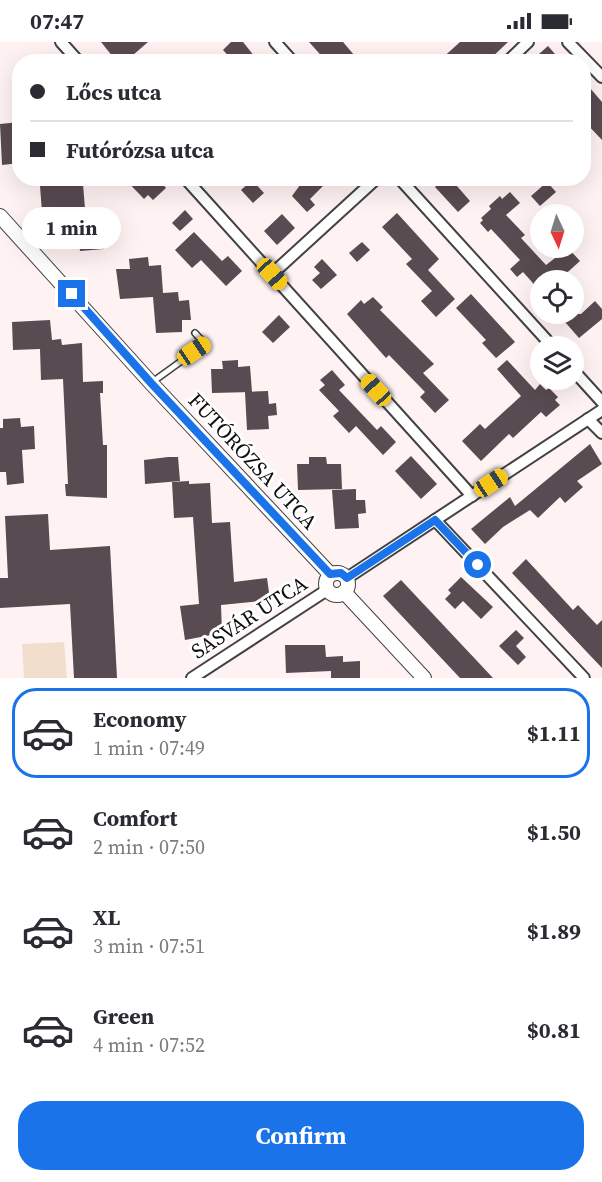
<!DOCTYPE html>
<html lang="en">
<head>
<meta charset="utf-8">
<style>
  body { margin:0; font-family:"Source Serif 4",serif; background:#f2f2f3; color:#2b2b33; height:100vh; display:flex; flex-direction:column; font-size:22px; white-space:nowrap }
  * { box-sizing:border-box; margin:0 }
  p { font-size:20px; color:#7c7c81 }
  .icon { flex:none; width:33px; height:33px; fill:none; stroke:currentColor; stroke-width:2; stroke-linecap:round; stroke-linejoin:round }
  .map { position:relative; height:636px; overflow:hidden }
  .sheet { display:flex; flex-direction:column; background:#fff; flex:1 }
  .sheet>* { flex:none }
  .banner { position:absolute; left:12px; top:12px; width:579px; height:132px; border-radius:24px; box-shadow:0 6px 24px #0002; display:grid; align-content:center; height:132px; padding:0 18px; background:#fff }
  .needle { width:39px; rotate:176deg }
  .tools { position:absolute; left:530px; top:162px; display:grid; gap:12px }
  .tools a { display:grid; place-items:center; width:54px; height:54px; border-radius:50%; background:#fff; box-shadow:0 6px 24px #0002; font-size:30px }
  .end { position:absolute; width:27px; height:27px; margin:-14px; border:8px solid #1a73e8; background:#fff; box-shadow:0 0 0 3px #fff }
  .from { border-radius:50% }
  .bubble { position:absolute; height:42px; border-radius:21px; background:#fff; box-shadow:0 6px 24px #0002; font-size:20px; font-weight:700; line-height:42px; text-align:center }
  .car { position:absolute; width:18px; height:36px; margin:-18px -9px; border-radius:8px; box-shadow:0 0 4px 2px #0007; background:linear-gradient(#f5c518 24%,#345 0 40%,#f5c518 0 76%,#345 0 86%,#f5c518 0) }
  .banner b { display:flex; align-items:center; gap:21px; height:57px; font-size:22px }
  .banner b+b { border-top:2px solid #e1e1e2 }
  .banner i { width:15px; height:15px; background:#2b2b33 }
  ul { padding:10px 0 0; list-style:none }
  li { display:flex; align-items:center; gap:18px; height:90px; margin:0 12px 9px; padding:0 6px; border:3px solid transparent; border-radius:24px }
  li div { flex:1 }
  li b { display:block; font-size:22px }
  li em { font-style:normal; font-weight:700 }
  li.current { border-color:#1a73e8 }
  li>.icon { width:54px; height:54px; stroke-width:1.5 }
  .primary-button { display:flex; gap:12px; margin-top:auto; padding:12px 18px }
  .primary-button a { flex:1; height:69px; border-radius:24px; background:#1a73e8; color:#fff; font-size:24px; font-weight:700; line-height:69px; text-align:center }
  .status { display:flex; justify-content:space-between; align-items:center; height:42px; padding:0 30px; background:#fff; direction:ltr }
  .status svg { height:16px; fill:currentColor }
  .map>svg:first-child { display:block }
  .pitch { fill:#f1decd }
  .building { fill:#584b51 }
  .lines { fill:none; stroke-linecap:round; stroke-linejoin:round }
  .service-casing { stroke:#424242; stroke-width:8 }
  .minor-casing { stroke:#424242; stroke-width:14 }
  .tertiary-casing { stroke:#424242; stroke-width:16 }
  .service { stroke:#fff; stroke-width:5 }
  .minor { stroke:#fff; stroke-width:10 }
  .tertiary { stroke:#fff; stroke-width:14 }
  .route { stroke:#1a73e8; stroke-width:8 }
  .labels { text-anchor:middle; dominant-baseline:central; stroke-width:6; stroke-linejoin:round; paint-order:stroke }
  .street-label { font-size:21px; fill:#0f0f0f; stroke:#fff }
</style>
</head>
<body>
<div class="status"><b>07:47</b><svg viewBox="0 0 49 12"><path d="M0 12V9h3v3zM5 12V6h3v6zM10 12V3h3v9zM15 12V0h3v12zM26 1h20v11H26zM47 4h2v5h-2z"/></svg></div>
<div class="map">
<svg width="602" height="636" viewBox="0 0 602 636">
  <rect width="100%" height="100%" fill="#fff2f2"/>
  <!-- pitch -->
  <polygon class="pitch" points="64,600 67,636 24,636 22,602"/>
  <!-- building -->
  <g class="building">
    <polygon points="101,0 148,0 125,20 117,20"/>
    <polygon points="231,0 243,0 259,20 234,20 223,8"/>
    <polygon points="309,0 343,0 360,20 327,20"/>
    <polygon points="460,0 508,0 487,20 438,20"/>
    <polygon points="548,4 562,20 530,20"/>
    <polygon points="584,39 602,60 602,98 584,79"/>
    <polygon points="20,80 20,121 2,123 0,82"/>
    <polygon points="53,136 69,136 69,143 83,142 85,167 102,166 102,179 111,178 113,194 104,195 104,207 80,209 76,168 42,170 40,144 54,143"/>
    <polygon points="124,136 158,136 166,146 153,158 148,153 144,157"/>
    <polygon points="310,136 331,136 310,157 315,163 307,170 292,154 303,139 305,141"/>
    <polygon points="445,136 450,136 470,159 458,170 435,145"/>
    <polygon points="252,138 264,151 253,161 241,148"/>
    <polygon points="547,140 556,150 540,164 531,154"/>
    <polygon points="510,150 520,161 506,173 525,193 521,196 546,223 568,206 580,219 560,237 557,233 551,238 540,238 540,249 523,230 517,235 510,227 520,218 491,187 488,190 480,181 483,178 481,176 491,167 489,164 500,154 502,157"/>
    <polygon points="185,168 193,177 180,189 172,181"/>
    <polygon points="397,171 439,217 428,228 455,257 436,275 421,259 432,249 406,222 412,217 382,185"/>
    <polygon points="282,172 295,186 277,203 264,189"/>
    <polygon points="194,190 222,219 228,214 242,229 226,244 201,218 192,226 175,208"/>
    <polygon points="362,200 370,208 357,220 349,211"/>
    <polygon points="148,215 149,224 161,223 163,251 178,250 179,259 189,258 191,278 182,278 182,290 156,291 153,255 120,257 116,227 130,227 129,217"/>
    <polygon points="322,217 337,233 321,247 312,238 320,231 314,225"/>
    <polygon points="471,252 515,300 496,316 482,301 486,298 456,266"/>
    <polygon points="373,255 383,265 380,268 434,322 423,331 449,358 435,371 420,355 425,350 389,313 386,316 347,272 361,258 364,262"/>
    <polygon points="595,259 602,267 602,277 579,296 558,272 581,272"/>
    <polygon points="279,273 290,285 273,301 262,290"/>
    <polygon points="50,278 52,298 61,297 62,303 82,301 83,340 103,339 103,351 100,351 103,403 107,403 107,456 66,454 65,442 68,442 63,337 41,338 40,307 13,308 12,280"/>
    <polygon points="238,318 238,325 250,324 252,350 212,351 211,327 223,327 222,319"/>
    <polygon points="507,318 535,348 540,342 546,348 549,346 558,355 555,358 560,363 546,375 541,370 513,396 509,392 481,419 462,399 480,382 485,387 521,354 497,327"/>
    <polygon points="332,328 345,343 339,348 377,388 381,384 396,400 383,413 356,384 349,391 333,374 339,369 319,348 325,343 320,338"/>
    <polygon points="268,349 269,362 276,361 277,373 268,374 269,387 247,388 245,350"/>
    <polygon points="20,376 21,385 34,384 35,407 22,408 24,441 7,443 6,430 0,430 0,386 3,386 3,377"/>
    <polygon points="590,402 602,422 577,439 583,445 565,461 560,455 538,476 530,468 503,485 485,502 471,487 510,455 515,464"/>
    <polygon points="411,414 437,442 421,457 395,429"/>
    <polygon points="168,415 178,415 180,439 145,442 144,418"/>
    <polygon points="309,415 326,415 327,422 341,422 342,447 298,448 297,422 309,422"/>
    <polygon points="189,439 189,442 210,441 212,481 230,480 234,540 267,536 270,558 221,563 222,591 185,598 180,564 199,562 193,475 174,476 172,440"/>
    <polygon points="356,447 356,458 365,458 366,471 358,472 359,486 335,487 332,448"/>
    <polygon points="48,472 50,508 110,504 117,636 74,636 70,562 0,566 0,536 8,536 5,474"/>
    <polygon points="526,517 573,568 578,563 597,583 602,578 602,626 512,531"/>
    <polygon points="461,535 493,565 481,577 463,559 455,567 445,557 451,551 448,548"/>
    <polygon points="401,538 493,636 460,636 383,554"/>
    <polygon points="516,588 524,596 516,604 526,615 518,623 499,604"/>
    <polygon points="285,603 325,603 326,615 343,614 343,620 360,619 360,636 331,636 331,629 286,631"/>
  </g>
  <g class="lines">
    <defs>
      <polyline id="service" points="151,341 205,302 195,291"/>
      <g id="minor">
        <polyline points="61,0 79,20"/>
        <polyline points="275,0 293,20"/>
        <polyline points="568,0 602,35"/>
        <polyline points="507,20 528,0"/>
        <polyline points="185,136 472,454"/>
        <polyline points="399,136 552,304"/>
        <polyline points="272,232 377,136"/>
        <polyline points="573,328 602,360"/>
        <polyline points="588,377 602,391"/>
        <polyline points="435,478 584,636"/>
        <polyline points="347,536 602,368"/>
        <polyline points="192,636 327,548"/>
      </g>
      <g id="tertiary">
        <polyline points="0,174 151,341 330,532"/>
        <circle cx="337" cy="542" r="11"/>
        <polyline points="344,550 424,636"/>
      </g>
    </defs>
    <!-- service casing -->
    <use href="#service" class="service-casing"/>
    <!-- minor casing -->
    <use href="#minor" class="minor-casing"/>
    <!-- tertiary casing -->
    <use href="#tertiary" class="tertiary-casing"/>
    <!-- service -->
    <use href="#service" class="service"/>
    <!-- minor -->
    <use href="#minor" class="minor"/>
    <!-- tertiary -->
    <use href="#tertiary" class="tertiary"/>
  </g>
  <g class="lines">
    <!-- route -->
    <polyline class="route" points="72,252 151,341 330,532 341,531 347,536 435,478 478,523"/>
  </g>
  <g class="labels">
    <!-- street labels -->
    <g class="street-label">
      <text transform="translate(253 419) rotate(47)">FUTÓRÓZSA UTCA</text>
      <text transform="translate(249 575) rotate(-33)">SASVÁR UTCA</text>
    </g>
  </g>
</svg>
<div class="tools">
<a><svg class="needle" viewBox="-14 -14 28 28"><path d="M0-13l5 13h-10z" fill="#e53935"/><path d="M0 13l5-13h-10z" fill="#7c7c81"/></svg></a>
<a><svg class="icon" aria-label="locate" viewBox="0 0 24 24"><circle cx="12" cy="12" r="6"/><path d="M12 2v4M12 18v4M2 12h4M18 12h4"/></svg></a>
<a><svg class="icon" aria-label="layers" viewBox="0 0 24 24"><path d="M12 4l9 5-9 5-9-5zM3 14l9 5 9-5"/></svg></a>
</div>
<i class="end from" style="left:478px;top:523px"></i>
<i class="end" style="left:72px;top:252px"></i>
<div class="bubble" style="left:22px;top:165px;width:99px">1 min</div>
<i class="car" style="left:272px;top:232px;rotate:138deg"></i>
<i class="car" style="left:194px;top:309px;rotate:56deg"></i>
<i class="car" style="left:376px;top:348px;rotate:318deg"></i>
<i class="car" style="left:491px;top:441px;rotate:57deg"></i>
<div class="banner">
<b><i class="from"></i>Lőcs utca</b>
<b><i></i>Futórózsa utca</b>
</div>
</div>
<section class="sheet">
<ul>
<li class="current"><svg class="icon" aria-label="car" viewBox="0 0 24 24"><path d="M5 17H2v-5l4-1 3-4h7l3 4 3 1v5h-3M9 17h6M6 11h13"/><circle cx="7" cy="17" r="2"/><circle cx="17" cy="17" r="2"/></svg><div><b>Economy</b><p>1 min · 07:49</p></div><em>$1.11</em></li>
<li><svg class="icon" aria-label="car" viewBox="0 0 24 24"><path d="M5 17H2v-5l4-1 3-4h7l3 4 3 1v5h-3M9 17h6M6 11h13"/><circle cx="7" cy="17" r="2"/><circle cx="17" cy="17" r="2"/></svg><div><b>Comfort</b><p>2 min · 07:50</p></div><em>$1.50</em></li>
<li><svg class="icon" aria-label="car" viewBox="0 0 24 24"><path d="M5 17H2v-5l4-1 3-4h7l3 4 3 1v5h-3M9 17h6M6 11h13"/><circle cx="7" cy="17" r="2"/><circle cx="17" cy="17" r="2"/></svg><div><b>XL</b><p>3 min · 07:51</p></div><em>$1.89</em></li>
<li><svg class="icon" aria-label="car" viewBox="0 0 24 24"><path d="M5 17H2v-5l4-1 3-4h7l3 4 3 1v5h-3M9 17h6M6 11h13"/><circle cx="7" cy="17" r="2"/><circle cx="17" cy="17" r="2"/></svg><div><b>Green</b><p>4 min · 07:52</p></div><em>$0.81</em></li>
</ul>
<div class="primary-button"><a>Confirm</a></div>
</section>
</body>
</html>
